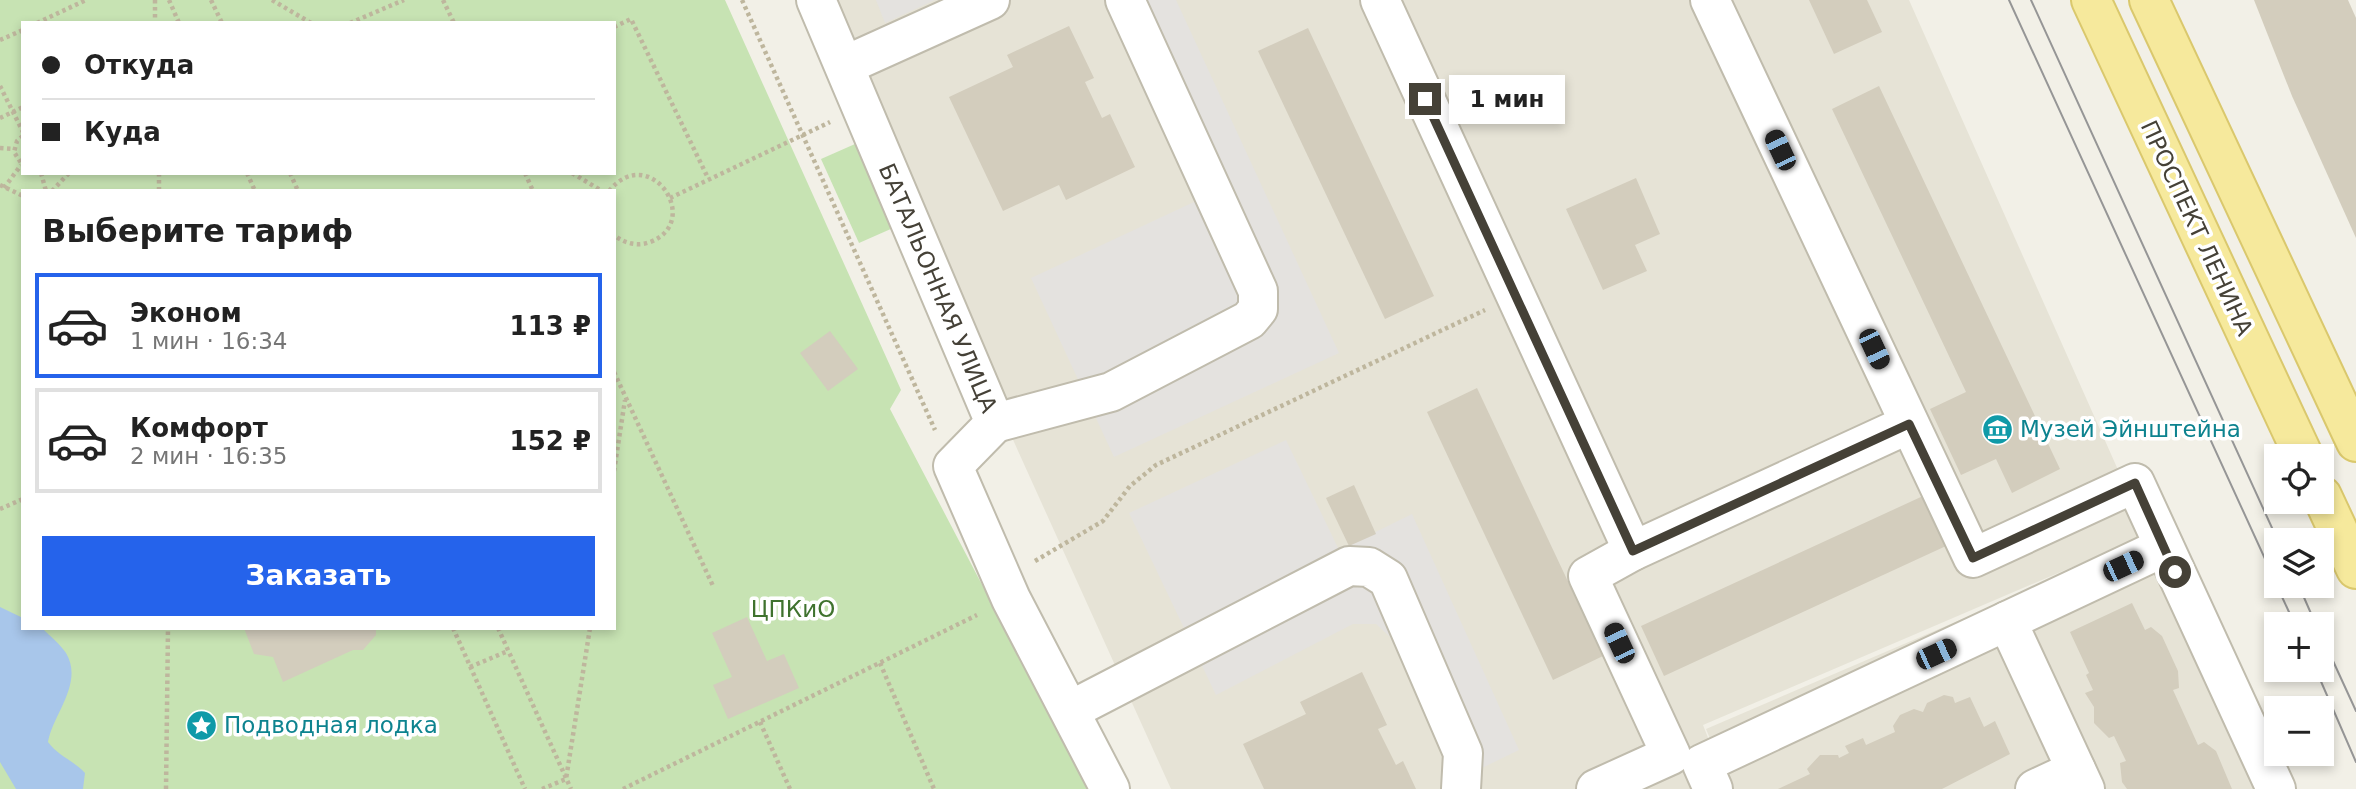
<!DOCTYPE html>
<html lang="ru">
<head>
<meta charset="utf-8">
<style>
  body { margin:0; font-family:"DejaVu Sans",sans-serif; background:#f2f2f2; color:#222; height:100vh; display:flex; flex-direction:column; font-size:26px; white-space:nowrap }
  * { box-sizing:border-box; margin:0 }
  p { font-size:23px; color:#767676 }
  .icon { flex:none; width:38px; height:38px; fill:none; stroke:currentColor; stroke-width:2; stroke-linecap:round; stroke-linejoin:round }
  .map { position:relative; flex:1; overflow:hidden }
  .sheet { position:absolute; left:21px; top:189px; width:595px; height:441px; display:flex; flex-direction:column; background:#fff; border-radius:0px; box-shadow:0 4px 10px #0003 }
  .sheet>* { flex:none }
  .top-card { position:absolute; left:21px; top:21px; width:595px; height:154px; border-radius:0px; box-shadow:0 4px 10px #0003; display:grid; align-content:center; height:154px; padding:0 21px; background:#fff }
  .buttons { position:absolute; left:2264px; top:444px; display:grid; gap:14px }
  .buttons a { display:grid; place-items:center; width:70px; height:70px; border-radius:0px; background:#fff; box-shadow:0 4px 10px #0003; font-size:35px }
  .end { position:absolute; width:32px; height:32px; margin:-16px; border:9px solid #454137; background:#fff; box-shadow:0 0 0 4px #fff }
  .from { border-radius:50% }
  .bubble { position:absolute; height:49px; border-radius:0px; background:#fff; box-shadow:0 4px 10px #0003; font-size:23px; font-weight:800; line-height:49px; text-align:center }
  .car { position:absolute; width:21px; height:42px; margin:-21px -10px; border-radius:9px; box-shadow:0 0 5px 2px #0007; background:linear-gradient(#222 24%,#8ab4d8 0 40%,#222 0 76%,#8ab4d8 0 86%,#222 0) }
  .top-card b { display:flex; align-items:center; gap:24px; height:66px; font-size:26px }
  .top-card b+b { border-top:2px solid #e0e0e0 }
  .top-card i { width:18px; height:18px; background:#222 }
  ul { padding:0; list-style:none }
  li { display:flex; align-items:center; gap:21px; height:105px; margin:0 14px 10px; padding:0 7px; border:4px solid #e0e0e0; border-radius:0px }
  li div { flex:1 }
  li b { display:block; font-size:26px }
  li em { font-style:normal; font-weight:800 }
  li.current { border-color:#2563eb }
  li>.icon { width:63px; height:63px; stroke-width:1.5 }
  h2 { padding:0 21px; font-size:32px; line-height:84px }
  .action { display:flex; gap:14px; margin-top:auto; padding:14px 21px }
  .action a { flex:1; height:80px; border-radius:0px; background:#2563eb; color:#fff; font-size:28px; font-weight:800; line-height:80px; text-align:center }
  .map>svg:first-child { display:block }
  .residential { fill:#e6e3d6 }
  .green { fill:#c7e3b3; fill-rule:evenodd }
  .parking { fill:#e4e2df }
  .water { fill:#a8c6ea }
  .building { fill:#d3cdbd }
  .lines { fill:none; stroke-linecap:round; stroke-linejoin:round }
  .minor-casing { stroke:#c0bcad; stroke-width:42 }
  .major-casing { stroke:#dac86d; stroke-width:42 }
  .path { stroke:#beb69d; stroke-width:4.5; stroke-dasharray:3.5 3.5; stroke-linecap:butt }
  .minor { stroke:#fff; stroke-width:38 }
  .major { stroke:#f6e99c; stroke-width:38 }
  .tram { stroke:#969696; stroke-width:2 }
  .route { stroke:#454137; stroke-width:9 }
  .labels { text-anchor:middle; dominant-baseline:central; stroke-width:7; stroke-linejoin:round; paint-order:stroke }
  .street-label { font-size:23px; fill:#454137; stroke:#fff }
  .culture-label { font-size:23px; fill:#0d838f; stroke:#fff; text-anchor:start }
  .park-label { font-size:23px; fill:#3f722e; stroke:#fff }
</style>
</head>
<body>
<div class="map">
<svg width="2356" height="789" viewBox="0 0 2356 789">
  <rect width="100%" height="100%" fill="#f2f0e7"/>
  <!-- residential -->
  <g class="residential">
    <polygon points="814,0 1909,0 2147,535 1703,725 1728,789 1171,789"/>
    <polygon points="2151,538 2266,789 1731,789 1706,729"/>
  </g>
  <!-- green -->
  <g class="green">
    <path d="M0 0H725L901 390 890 409 1089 789H0ZM23 23H614V173H23ZM23 191H614V628H23Z"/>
    <polygon points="855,144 893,228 859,243 821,159"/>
  </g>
  <!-- parking -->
  <g class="parking">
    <polygon points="876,0 935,0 885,23"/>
    <polygon points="1144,0 1176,0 1339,353 1114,457 1031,278 1224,188"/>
    <polygon points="1286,440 1339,550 1412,514 1519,750 1449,784 1451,767 1390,637 1376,624 1353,624 1216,695 1129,513"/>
  </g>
  <!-- water -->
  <path class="water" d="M0 607 23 618V628L43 629C50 636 60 644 66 653 84 683 53 714 48 742 58 756 73 760 85 773L83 789H16L0 762Z"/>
  <!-- building -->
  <g class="building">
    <polygon points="1809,0 1867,0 1882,32 1834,54"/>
    <polygon points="2254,0 2348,0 2356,18 2356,238 2292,96"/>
    <polygon points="1069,26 1094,78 1085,82 1102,118 1110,114 1135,167 1066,200 1059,185 1003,211 949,97 1013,67 1007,55"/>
    <polygon points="1308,28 1434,296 1385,319 1258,51"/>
    <polygon points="1879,86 2060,469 2012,493 1996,459 1961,475 1930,409 1966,392 1832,109"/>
    <polygon points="1636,178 1660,234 1635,245 1647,271 1603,290 1566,209"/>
    <polygon points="830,331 858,369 828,391 800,353"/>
    <polygon points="1477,388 1603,656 1553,680 1427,412"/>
    <polygon points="1354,485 1376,534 1349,546 1326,498"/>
    <polygon points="1923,496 1946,546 1664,676 1641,626"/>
    <polygon points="2132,603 2145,630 2151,627 2162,636 2178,671 2179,688 2173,690 2198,745 2204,742 2216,751 2232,789 2127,789 2122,782 2120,763 2126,761 2114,736 2109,738 2094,723 2094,707 2085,693 2093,690 2086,675 2089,673 2070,632"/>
    <polygon points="747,617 767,661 784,654 799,688 728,719 713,685 732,677 712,633"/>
    <polygon points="244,628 376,628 376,635 363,650 353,650 283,682 273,657 254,654"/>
    <polygon points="1362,672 1387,725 1378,729 1396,765 1403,761 1416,789 1264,789 1243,744 1306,714 1300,702"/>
    <polygon points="1944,695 1953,697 1955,703 1970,697 1984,727 1995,721 2010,754 1942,789 1778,789 1810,774 1807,769 1820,755 1838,755 1839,758 1849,753 1845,746 1863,738 1866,745 1895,732 1893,726 1900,715 1914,709 1923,712 1927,703"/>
  </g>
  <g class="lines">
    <defs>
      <g id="minor">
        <polyline points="816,0 995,423 953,466 1011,599 1110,789"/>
        <polyline points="1380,0 1633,551 1909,424"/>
        <polyline points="1710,0 1973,558 2135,483 2276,789"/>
        <polyline points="846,65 990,0"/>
        <polyline points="995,423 1111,392 1249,320 1258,309 1258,291 1125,0"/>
        <polyline points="1071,710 1349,566 1369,567 1388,579 1463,753 1461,789"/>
        <polyline points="1596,789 1671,755 1588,576 1633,551"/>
        <polyline points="1713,789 1702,764 2007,621"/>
        <polyline points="2035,789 2076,770"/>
        <polyline points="2085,789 2007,621 2164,547"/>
      </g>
      <g id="major">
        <polyline points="2091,0 2304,457"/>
        <polyline points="2149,0 2356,442"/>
        <polyline points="2322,496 2356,569"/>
      </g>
    </defs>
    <!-- minor casing -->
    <use href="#minor" class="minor-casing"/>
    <!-- major casing -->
    <use href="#major" class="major-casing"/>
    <!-- path -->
    <g class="path">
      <polyline points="155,0 155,23"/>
      <polyline points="169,0 179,23"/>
      <polyline points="211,0 222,23"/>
      <polyline points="272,0 311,23"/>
      <polyline points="443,0 454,23"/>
      <polyline points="742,0 935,430"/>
      <polyline points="37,23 86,0"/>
      <polyline points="350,23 404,0"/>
      <polyline points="614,27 631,19 708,178"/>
      <polyline points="0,40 23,30"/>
      <polyline points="0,86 23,132"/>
      <polyline points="0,118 23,107"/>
      <polyline points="23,136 17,141 14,152 23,166"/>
      <polyline points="0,148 14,149"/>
      <polyline points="41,173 46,191"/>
      <polyline points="159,173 159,191"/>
      <polyline points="247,173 255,191"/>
      <polyline points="290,173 298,191"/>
      <polyline points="525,173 533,191"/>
      <polyline points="572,173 602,191"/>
      <polyline points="0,185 23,196"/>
      <polyline points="4,188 21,165"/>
      <polyline points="52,191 69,173"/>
      <path d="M609 191C650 141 704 222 650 242 637 247 624 243 614 235"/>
      <polyline points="670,198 830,122"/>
      <polyline points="614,372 713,586"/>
      <polyline points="614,471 625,400"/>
      <polyline points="0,509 23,499"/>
      <polyline points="1035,561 1103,521 1130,486 1156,465 1485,310"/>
      <polyline points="453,628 525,789"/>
      <polyline points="498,628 571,789"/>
      <polyline points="880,663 934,789"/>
      <polyline points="470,667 508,651"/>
      <polyline points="760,722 790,789"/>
      <polyline points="166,789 168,628"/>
      <polyline points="542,789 566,779 590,628"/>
      <polyline points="623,789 977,615"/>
    </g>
    <!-- minor -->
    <use href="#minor" class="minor"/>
    <!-- major -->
    <use href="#major" class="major"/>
    <!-- tram -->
    <g class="tram">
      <polyline points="2009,0 2277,585"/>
      <polyline points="2031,0 2278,541"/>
      <polyline points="2277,586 2295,625"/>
      <polyline points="2299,586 2316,625"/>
      <polyline points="2322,637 2356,711"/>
      <polyline points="2316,670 2356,762"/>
    </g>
  </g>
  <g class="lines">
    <!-- route -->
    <polyline class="route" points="1425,99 1633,551 1909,424 1973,558 2135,483 2175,572"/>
  </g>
  <!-- icons -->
  <defs>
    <symbol id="museum-disc" viewBox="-11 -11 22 22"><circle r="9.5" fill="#0f9aa8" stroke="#fff"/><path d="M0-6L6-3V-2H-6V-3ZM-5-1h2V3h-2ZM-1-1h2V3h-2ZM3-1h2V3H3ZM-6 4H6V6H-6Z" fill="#fff"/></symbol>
    <symbol id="sight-disc" viewBox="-11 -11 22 22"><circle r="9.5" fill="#0f9aa8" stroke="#fff"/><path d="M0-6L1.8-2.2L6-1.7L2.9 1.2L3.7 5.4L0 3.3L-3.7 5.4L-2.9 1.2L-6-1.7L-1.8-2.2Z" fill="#fff"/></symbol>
  </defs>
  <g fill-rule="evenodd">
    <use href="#museum-disc" x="1980" y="412" width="35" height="35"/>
    <use href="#sight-disc" x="184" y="708" width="35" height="35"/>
  </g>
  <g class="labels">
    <!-- street labels -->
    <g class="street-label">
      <text transform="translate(2197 228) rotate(65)">ПРОСПЕКТ ЛЕНИНА</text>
      <text transform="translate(938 288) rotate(67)">БАТАЛЬОННАЯ УЛИЦА</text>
    </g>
    <!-- culture labels -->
    <g class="culture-label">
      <text x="2020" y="429">Музей Эйнштейна</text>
      <text x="224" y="725">Подводная лодка</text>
    </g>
    <!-- park labels -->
    <g class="park-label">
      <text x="793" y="609">ЦПКиО</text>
    </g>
  </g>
</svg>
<div class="buttons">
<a><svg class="icon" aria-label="locate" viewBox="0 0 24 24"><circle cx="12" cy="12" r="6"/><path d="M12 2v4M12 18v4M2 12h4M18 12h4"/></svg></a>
<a><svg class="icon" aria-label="layers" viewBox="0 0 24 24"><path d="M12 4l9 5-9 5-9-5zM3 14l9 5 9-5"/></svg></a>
<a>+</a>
<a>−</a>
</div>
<i class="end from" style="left:2175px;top:572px"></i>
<i class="end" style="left:1425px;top:99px"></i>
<div class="bubble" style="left:1449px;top:75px;width:116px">1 мин</div>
<i class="car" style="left:1780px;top:150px;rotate:335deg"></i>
<i class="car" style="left:1874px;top:349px;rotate:155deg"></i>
<i class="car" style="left:2123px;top:566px;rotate:65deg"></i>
<i class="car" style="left:1619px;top:643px;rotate:335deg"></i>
<i class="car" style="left:1936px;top:654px;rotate:65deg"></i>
<div class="top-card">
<b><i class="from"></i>Откуда</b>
<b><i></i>Куда</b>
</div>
<section class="sheet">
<h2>Выберите тариф</h2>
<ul>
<li class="current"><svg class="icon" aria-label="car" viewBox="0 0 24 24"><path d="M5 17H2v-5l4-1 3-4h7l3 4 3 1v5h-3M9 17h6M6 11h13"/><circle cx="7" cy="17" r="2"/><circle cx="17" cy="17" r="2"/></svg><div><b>Эконом</b><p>1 мин · 16:34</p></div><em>113 ₽</em></li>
<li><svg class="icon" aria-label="car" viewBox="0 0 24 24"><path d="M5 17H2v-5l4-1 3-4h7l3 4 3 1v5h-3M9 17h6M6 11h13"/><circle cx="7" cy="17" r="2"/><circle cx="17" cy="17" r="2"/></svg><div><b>Комфорт</b><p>2 мин · 16:35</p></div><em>152 ₽</em></li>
</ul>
<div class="action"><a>Заказать</a></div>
</section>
</div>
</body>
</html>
